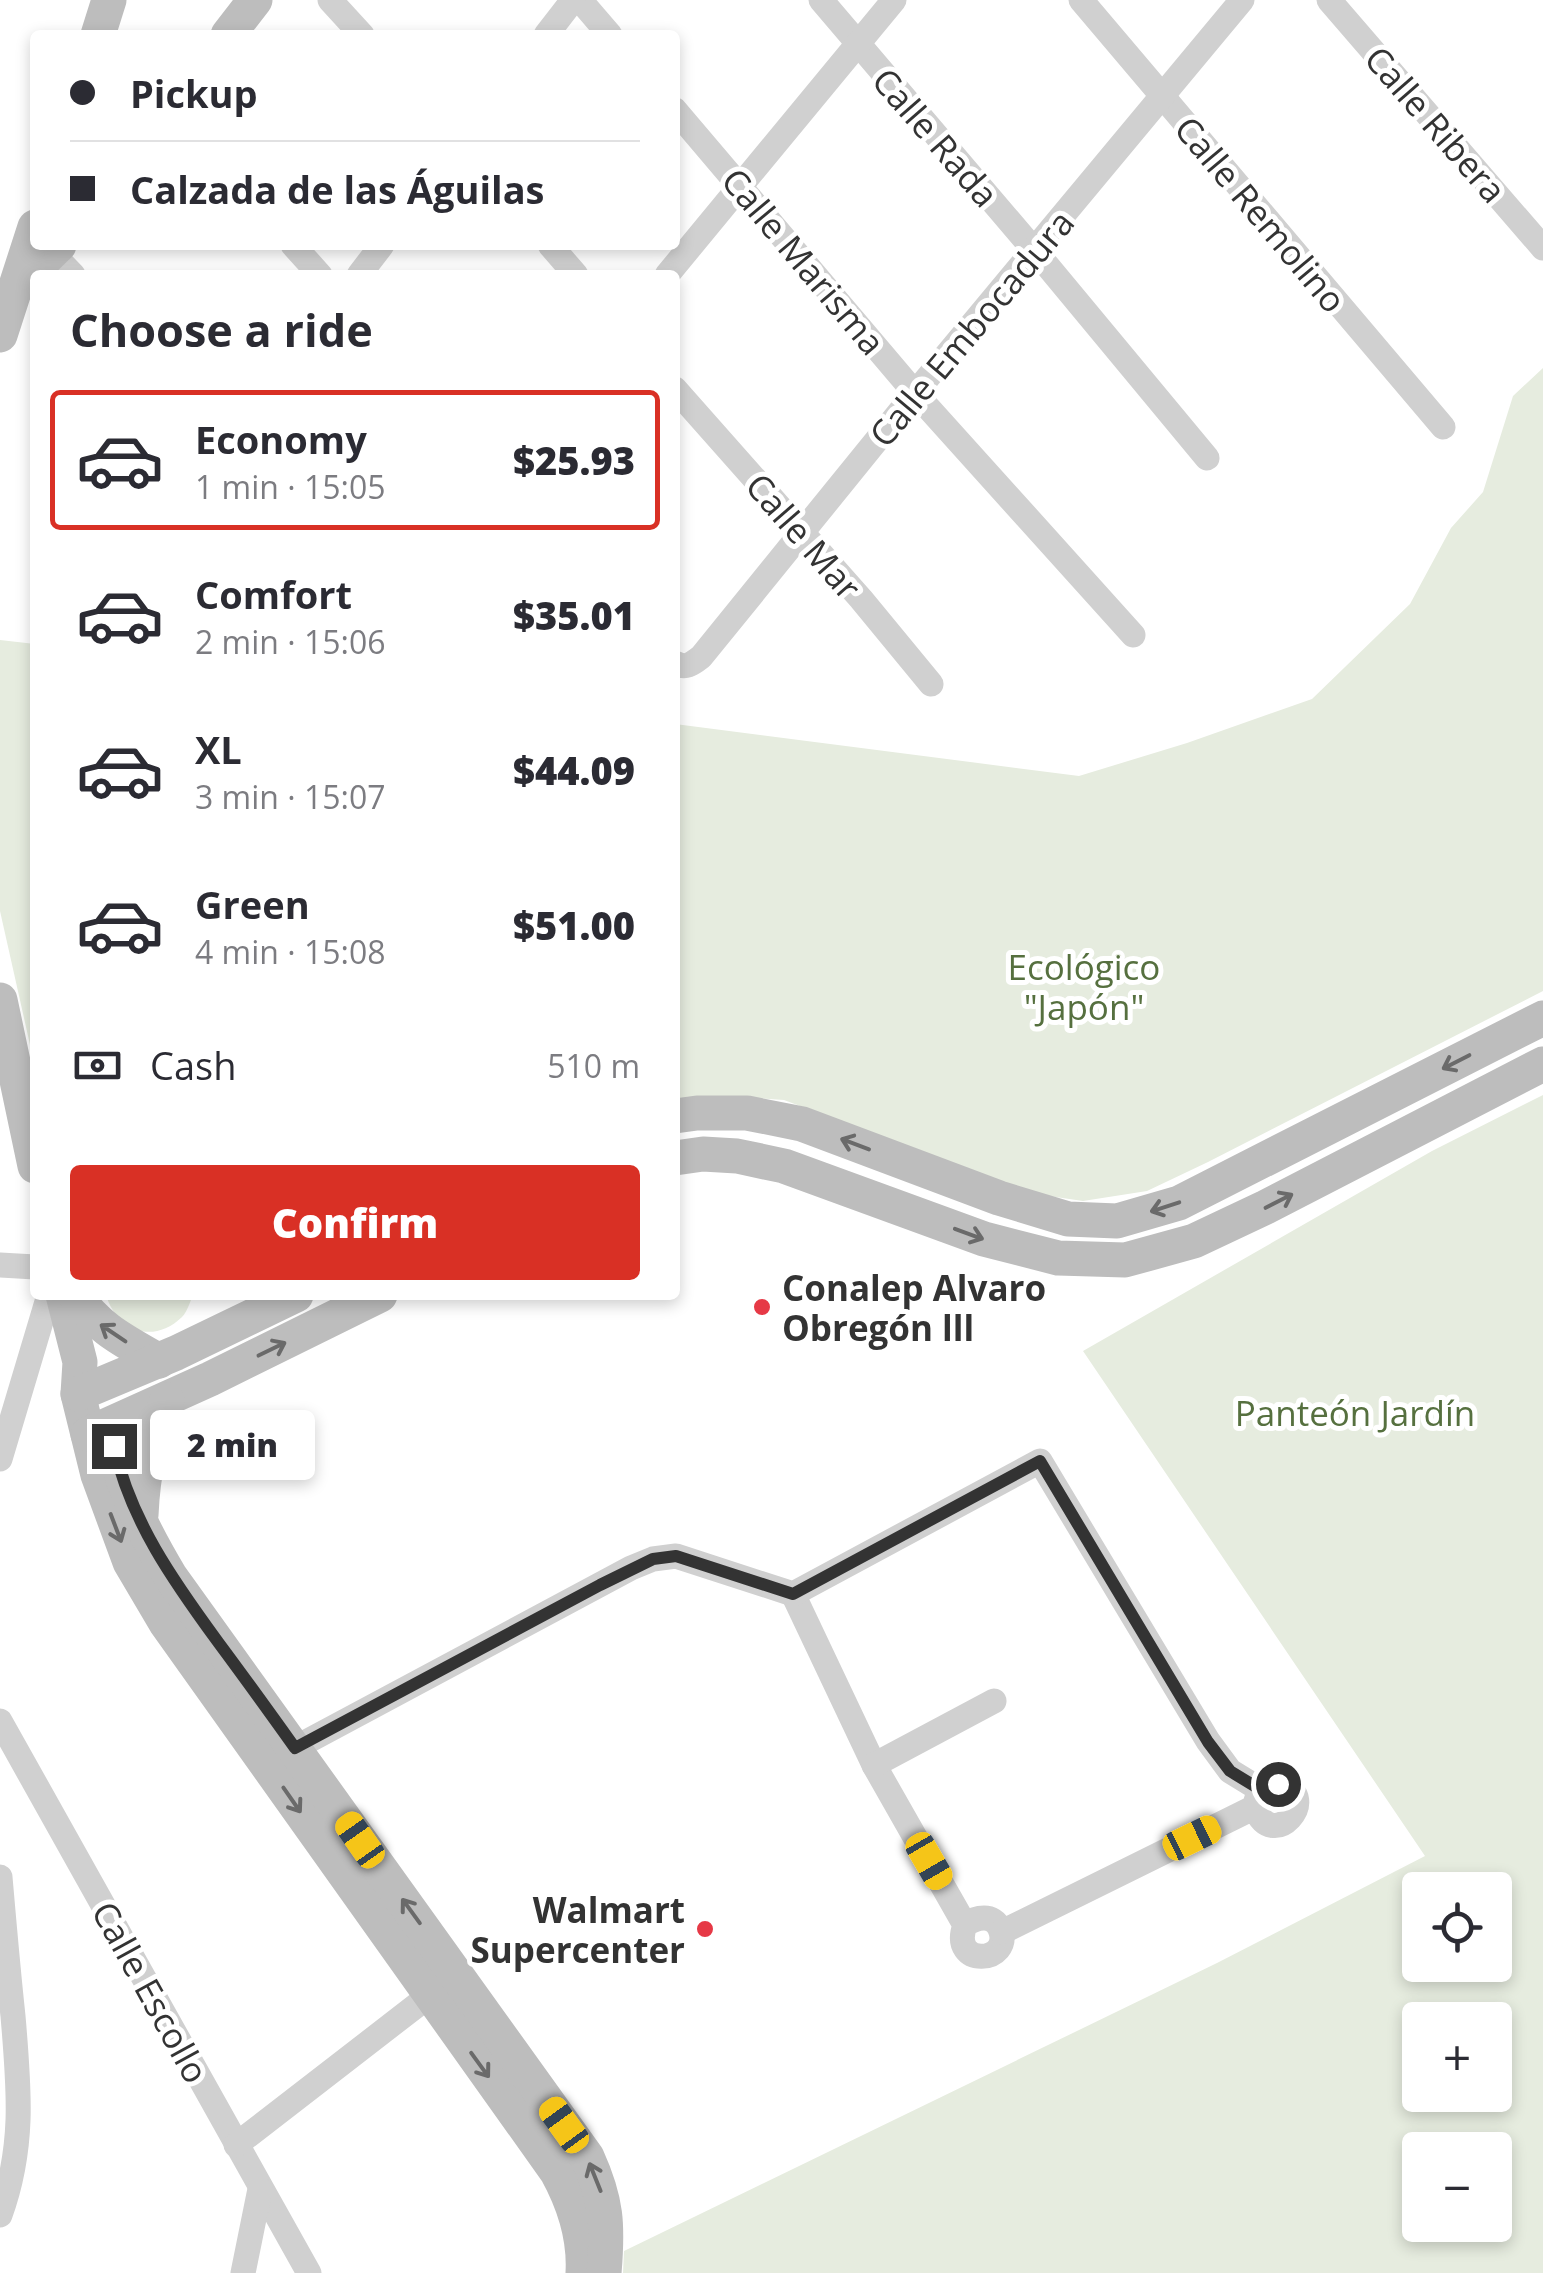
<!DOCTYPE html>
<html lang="en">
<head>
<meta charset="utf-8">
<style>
  body { margin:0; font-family:"Open Sans",sans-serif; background:#f2f2f3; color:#2b2b33; height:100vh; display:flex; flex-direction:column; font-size:38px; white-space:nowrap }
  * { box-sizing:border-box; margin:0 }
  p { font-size:32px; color:#7c7c81 }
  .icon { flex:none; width:55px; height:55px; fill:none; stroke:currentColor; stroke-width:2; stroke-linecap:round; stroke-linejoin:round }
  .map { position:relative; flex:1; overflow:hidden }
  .details { position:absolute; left:30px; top:270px; width:650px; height:1030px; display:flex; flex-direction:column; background:#fff; border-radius:10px; box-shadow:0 5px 15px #0003 }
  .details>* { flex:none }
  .guide { position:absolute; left:30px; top:30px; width:650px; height:220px; border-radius:10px; box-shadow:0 5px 15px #0003; display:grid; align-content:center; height:220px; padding:0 40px; background:#fff }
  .buttons { position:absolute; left:1402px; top:1872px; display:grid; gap:20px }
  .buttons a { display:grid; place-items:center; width:110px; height:110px; border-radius:10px; background:#fff; box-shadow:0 5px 15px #0003; font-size:50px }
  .end { position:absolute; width:45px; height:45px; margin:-22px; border:12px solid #333; background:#fff; box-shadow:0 0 0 5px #fff }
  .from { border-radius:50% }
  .bubble { position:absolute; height:70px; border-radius:10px; background:#fff; box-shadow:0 5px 15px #0003; font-size:32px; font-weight:800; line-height:70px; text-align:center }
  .car { position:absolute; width:30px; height:60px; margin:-30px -15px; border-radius:12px; box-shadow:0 0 8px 2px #0007; background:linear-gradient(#f5c518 24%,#345 0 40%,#f5c518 0 76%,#345 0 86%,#f5c518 0) }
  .guide b { display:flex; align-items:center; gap:35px; height:95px; font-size:38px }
  .guide b+b { border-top:2px solid #e1e1e2 }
  .guide i { width:25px; height:25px; background:#2b2b33 }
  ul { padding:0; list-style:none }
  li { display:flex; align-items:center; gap:30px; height:140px; margin:0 20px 15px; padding:0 20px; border:5px solid transparent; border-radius:10px }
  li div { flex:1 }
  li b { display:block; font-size:38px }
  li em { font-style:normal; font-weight:800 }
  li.active { border-color:#d93025 }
  li>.icon { width:90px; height:90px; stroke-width:1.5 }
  h2 { padding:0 40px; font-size:45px; line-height:120px }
  .pay { display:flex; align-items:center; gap:25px; height:110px; padding:0 40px; font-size:38px }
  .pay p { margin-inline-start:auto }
  .primary-button { display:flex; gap:20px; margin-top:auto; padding:20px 40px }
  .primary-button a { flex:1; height:115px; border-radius:10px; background:#d93025; color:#fff; font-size:40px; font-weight:800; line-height:115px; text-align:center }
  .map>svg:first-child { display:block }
  .green { fill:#e6ecdf; fill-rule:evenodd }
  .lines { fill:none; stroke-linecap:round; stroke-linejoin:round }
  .street { stroke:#d0d0d0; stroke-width:25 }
  .secondary { stroke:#bdbdbd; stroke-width:35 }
  .oneway { stroke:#6a6a6a }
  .route { stroke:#333; stroke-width:12 }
  .poi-dot { fill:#e63946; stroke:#fff; stroke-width:4 }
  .labels { text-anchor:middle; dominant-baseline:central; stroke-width:10; stroke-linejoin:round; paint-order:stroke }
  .street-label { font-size:35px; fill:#333; stroke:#fff }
  .park-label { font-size:35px; fill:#56703f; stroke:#fff }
  .poi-label { font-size:35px; font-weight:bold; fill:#333; stroke:#fff; text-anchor:start }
</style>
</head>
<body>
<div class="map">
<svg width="1543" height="2273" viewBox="0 0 1543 2273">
  <rect width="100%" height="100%" fill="#fff"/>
  <!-- green -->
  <g class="green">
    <polygon points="1543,368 1543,991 1208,1162 1147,1191 1083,1201 1035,1194 784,1100 739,1097 675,1100 675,724 1079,776 1187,743 1312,699 1410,604 1451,528 1483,492 1513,396"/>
    <polygon points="0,640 35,644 35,1067 0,911"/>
    <path d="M1543 1095V2273H623L624 2251 1217 1963 1425 1856 1083 1351 1432 1151ZM1495 1890V1965H1420V1890ZM1420 2020H1495V2095H1420ZM1420 2150H1495V2225H1420Z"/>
    <path d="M106 1295H193C190 1302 187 1312 182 1317 153 1345 117 1331 106 1295Z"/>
  </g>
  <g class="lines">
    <!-- street -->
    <g class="street">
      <polyline points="330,0 362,35"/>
      <polyline points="580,0 610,35"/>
      <polyline points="821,0 1046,264 1207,458"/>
      <polyline points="1081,0 1443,427"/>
      <polyline points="1329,0 1543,248"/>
      <polyline points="546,35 573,0"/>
      <polyline points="675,110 915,393 1133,635"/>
      <polyline points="293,245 320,275"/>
      <polyline points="550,245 576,275"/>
      <polyline points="52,253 73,275"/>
      <polyline points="359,275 382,245"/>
      <polyline points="667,275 894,0"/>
      <polyline points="675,389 861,599 931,684"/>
      <path d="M675 663C686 669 692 664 701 657L915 393 1242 0"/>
      <polyline points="0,1265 35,1267"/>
      <polyline points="0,1459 49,1295"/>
      <path d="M793 1594 874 1765 965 1925C949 1969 1014 1963 1000 1929 993 1913 976 1917 965 1925"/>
      <polyline points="0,1721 309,2273"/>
      <polyline points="295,1748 631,1568 653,1559 676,1556 793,1594 1040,1461 1208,1741 1230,1771 1261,1790"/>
      <polyline points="874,1765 994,1701"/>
      <path d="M0 1877C4 1923 8 1970 13 2016 19 2088 25 2146 0 2215"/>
      <path d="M1002 1932 1255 1807C1256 1793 1266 1781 1281 1785 1322 1796 1272 1855 1255 1807"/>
      <polyline points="236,2145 430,1995"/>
      <polyline points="243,2273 260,2189"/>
    </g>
    <!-- secondary -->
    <g class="secondary">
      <polyline points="98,35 109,0"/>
      <polyline points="228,35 255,0"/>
      <polyline points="20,283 59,245"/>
      <polyline points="0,335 35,227"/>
      <polyline points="0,1000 35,1166"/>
      <polyline points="675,1116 697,1113 747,1113 802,1124 999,1198 1068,1219 1117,1221 1179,1203 1543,1018"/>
      <polyline points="675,1158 703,1154 737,1156 784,1166 984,1239 1058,1258 1125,1260 1194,1241 1266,1207 1543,1064"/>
      <path d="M63 1295 80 1362 78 1394 98 1475 130 1562 166 1623 557 2172C574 2203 585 2237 583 2273"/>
      <path d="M75 1295C100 1330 123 1340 159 1361"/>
      <polyline points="78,1394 176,1353 296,1295"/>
      <polyline points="88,1434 210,1379 380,1295"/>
      <path d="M115 1449C124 1494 147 1537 170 1576L587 2157C607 2201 608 2225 604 2273"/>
      <path d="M141 1515C143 1470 150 1442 167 1400"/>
    </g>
  </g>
  <!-- one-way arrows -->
  <defs><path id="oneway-shaft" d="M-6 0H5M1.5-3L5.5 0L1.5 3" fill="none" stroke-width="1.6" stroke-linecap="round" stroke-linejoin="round" transform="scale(2.5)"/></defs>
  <g class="oneway">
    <use href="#oneway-shaft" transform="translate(1456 1062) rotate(153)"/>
    <use href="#oneway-shaft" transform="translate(855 1144) rotate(-159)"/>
    <use href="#oneway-shaft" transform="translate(1279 1201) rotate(-27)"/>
    <use href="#oneway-shaft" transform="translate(1165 1207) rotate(162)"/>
    <use href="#oneway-shaft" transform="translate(969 1234) rotate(20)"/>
    <use href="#oneway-shaft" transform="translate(113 1333) rotate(-146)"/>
    <use href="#oneway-shaft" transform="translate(272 1349) rotate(-26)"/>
    <use href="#oneway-shaft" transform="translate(116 1528) rotate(69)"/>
    <use href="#oneway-shaft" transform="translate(292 1800) rotate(55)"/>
    <use href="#oneway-shaft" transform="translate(411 1911) rotate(-126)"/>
    <use href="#oneway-shaft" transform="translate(480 2065) rotate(54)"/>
    <use href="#oneway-shaft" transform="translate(595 2177) rotate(-112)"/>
  </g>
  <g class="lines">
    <!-- route -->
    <path class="route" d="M114 1446C130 1520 174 1582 218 1642 244 1677 270 1713 295 1748L600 1585 653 1559 676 1556 793 1594 1040 1461 1208 1742 1230 1771 1261 1790 1268 1785 1278 1784"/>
  </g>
  <!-- markers -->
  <g class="poi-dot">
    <circle cx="762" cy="1307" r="10"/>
    <circle cx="705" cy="1929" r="10"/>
  </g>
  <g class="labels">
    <!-- street labels -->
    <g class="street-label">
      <text transform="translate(1436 124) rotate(49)">Calle Ribera</text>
      <text transform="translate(936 137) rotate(49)">Calle Rada</text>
      <text transform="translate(1261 214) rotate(50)">Calle Remolino</text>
      <text transform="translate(804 261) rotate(50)">Calle Marisma</text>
      <text transform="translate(971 328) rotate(-50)">Calle Embocadura</text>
      <text transform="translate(804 536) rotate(49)">Calle Mar</text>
      <text transform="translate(151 1992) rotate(61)">Calle Escollo</text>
    </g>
    <!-- park labels -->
    <g class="park-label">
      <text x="1084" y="966">Ecológico<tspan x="1084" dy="40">"Japón"</tspan></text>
      <text x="1355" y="1412">Panteón Jardín</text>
    </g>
    <!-- poi labels -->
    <g class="poi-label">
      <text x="782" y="1287">Conalep Alvaro<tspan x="782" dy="40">Obregón lll</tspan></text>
      <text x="685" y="1909" text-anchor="end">Walmart<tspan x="685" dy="40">Supercenter</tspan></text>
    </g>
  </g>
</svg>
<div class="buttons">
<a><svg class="icon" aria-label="locate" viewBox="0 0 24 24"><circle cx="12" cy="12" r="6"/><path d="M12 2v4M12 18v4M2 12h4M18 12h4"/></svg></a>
<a>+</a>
<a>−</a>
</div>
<i class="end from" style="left:1278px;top:1784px"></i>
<i class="end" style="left:114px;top:1446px"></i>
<div class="bubble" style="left:150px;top:1410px;width:165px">2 min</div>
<i class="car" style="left:1192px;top:1838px;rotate:64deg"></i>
<i class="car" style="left:360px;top:1840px;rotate:325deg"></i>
<i class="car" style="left:929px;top:1861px;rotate:150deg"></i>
<i class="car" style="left:564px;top:2125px;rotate:324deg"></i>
<div class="guide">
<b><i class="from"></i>Pickup</b>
<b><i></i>Calzada de las Águilas</b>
</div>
<section class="details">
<h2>Choose a ride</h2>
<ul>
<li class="active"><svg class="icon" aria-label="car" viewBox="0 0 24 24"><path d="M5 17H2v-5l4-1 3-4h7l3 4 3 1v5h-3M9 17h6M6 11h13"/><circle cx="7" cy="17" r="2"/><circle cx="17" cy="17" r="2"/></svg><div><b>Economy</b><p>1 min · 15:05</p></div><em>$25.93</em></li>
<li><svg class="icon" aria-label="car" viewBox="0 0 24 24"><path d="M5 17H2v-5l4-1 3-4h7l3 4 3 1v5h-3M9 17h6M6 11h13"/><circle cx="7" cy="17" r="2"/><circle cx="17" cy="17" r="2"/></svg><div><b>Comfort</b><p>2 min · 15:06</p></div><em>$35.01</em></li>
<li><svg class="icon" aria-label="car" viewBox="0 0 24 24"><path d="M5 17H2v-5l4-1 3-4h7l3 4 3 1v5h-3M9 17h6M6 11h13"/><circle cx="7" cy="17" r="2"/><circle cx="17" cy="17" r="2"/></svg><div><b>XL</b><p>3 min · 15:07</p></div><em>$44.09</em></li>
<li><svg class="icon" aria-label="car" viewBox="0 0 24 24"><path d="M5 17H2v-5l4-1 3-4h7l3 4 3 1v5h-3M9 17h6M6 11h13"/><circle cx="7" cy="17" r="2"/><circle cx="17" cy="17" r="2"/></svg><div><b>Green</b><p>4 min · 15:08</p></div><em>$51.00</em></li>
</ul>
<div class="pay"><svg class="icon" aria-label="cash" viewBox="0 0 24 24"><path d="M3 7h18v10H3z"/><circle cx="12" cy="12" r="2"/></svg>Cash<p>510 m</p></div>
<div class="primary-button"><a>Confirm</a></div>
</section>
</div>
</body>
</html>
